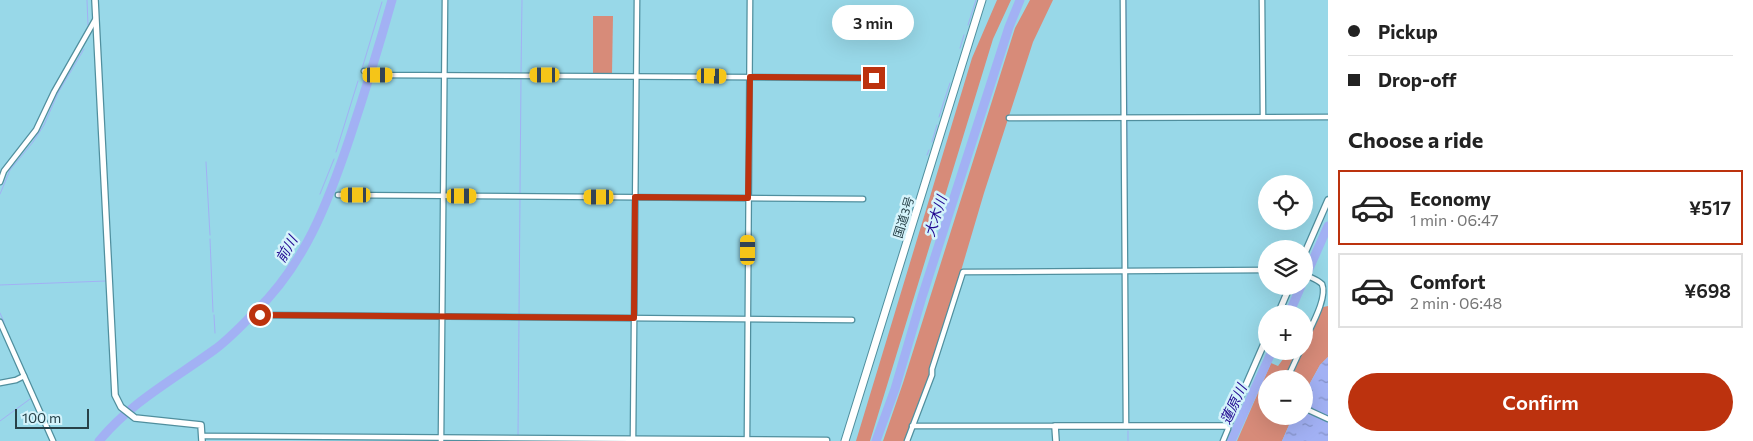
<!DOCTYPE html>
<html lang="en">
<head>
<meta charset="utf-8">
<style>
  body { margin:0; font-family:Commissioner,"Noto Sans JP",sans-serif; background:#f2f2f2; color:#222; height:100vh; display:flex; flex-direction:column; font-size:19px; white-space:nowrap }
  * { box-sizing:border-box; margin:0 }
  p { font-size:16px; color:#767676 }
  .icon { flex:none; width:28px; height:28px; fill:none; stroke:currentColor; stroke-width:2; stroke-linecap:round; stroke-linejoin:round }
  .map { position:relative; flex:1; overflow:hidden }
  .details { display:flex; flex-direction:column; background:#fff; width:425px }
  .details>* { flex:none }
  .guide { display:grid; align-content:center; height:110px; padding:0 20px; background:#fff }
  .tools { position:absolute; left:1258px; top:175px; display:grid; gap:10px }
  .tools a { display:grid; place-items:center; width:55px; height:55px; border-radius:50%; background:#fff; box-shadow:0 5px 20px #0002; font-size:25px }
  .scale { position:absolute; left:15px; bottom:12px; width:74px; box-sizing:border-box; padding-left:5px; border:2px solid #274148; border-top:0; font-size:14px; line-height:18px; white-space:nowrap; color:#274148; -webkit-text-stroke:4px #d4f3fb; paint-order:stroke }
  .end { position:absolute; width:22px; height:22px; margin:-11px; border:6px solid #bc320e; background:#fff; box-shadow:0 0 0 2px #fff }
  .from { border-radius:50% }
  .bubble { position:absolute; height:35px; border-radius:18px; background:#fff; box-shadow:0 5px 20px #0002; font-size:16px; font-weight:600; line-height:35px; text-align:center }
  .car { position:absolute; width:15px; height:30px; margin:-15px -8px; border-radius:6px; box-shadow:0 0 4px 1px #0007; background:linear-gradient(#f5c518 24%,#345 0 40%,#f5c518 0 76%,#345 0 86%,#f5c518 0) }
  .guide b { display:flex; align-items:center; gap:18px; height:48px; font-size:19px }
  .guide b+b { border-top:1px solid #e0e0e0 }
  .guide i { width:12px; height:12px; background:#222 }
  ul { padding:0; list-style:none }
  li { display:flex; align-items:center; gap:15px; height:75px; margin:0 10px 8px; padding:0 10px; border:2px solid #e0e0e0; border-radius:0px }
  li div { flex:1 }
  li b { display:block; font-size:19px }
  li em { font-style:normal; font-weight:600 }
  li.selected { border-color:#bc320e }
  li>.icon { width:45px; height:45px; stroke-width:1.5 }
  h2 { padding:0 20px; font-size:22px; line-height:60px }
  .primary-button { display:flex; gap:10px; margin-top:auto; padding:10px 20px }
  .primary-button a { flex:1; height:58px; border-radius:30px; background:#bc320e; color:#fff; font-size:20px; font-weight:600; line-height:58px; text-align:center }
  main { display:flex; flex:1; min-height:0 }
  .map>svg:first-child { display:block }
  .green { fill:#d78b79 }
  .water { fill:url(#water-ripples) }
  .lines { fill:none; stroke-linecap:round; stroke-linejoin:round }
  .stream { stroke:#a2b1f4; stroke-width:1 }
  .river { stroke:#a2b1f4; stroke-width:9 }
  .minor-casing { stroke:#508f9e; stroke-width:7 }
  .tertiary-casing { stroke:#508f9e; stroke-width:8 }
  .trunk-casing { stroke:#508f9e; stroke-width:9 }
  .minor { stroke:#fff; stroke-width:4.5 }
  .tertiary { stroke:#fff; stroke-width:5.5 }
  .trunk { stroke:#fff; stroke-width:7 }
  .route { stroke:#bc320e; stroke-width:6 }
  .labels { text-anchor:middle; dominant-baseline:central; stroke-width:5; stroke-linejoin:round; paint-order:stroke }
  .street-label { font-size:12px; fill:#274148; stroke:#d4f3fb }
  .water-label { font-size:14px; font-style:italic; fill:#210890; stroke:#d4f3fb }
</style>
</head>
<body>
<main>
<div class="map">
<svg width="1328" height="441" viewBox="0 0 1328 441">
  <defs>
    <pattern id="water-ripples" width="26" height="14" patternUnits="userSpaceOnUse" patternTransform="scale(1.25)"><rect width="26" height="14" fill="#a2b1f4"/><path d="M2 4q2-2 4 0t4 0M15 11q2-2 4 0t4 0" fill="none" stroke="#8492c8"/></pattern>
  </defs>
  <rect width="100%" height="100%" fill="#98d8e8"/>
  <!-- green -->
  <g class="green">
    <polygon points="997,0 1011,0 993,39 870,441 856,441 972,58"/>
    <polygon points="1030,0 1053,0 1033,42 984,193 929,379 905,441 883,441 903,383 1015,28"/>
    <polygon points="593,16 613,16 612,74 593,73"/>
    <polygon points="1328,306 1328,357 1320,365 1304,394 1304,379 1266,379 1266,416 1293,416 1282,441 1237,441 1271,363 1278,366 1289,351 1304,351 1304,330 1319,308"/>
  </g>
  <!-- water -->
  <polygon class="water" points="1328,357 1328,441 1282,441 1293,416 1304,416 1304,394 1320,365"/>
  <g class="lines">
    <!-- stream -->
    <g class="stream">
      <polyline points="87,0 88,25"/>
      <polyline points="1126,0 1127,116"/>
      <polyline points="968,25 976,0"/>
      <polyline points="960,48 964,35"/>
      <polyline points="361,72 382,2"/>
      <polyline points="521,74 522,0"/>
      <polyline points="939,117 950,83"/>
      <polyline points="1127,121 1127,268"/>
      <polyline points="932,142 937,125"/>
      <polyline points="336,152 358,81"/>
      <polyline points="927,155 929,150"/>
      <polyline points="206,162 210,235"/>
      <polyline points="0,194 10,170 33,142 44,125 58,93 84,49"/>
      <polyline points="320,194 334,159"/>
      <polyline points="520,194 521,78"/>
      <polyline points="210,239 213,312"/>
      <polyline points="1127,275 1128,422"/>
      <polyline points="0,285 106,281"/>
      <polyline points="0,313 4,322"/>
      <polyline points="214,315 215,333"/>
      <polyline points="0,421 30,399"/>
      <polyline points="1128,431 1128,441"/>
      <polyline points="518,437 520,198"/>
    </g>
    <!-- river -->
    <g class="river">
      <polyline points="1304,280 1328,226"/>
      <polyline points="1289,314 1301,286"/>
      <path d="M99 441C131 402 174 379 214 350 228 340 241 326 253 314 304 266 328 203 350 137 365 92 379 46 392 0"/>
      <polyline points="876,441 895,389 922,297 1009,27 1020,0"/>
      <polyline points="1231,441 1272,351"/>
    </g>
    <defs>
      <g id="minor">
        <polyline points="1123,0 1126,426"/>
        <polyline points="1262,0 1263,116"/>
        <polyline points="364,71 378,75 874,78"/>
        <polyline points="1009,118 1328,117"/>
        <polyline points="0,182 4,171 36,130 54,92 95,20"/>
        <polyline points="338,195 863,199"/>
        <path d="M1304 274C1309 277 1317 279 1322 284 1328 298 1310 328 1304 342"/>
        <polyline points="260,315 852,320"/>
        <polyline points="0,322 53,441"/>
        <polyline points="1287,379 1300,351"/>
        <polyline points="0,383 16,380 24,376"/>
        <polyline points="1304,408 1328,419"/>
        <polyline points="912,426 1055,426"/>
        <polyline points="202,436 827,440"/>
        <polyline points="633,440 637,0"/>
        <polyline points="441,441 445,0"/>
        <polyline points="747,441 750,0"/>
        <polyline points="907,441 932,375 932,369 963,272 1266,270"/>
        <polyline points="1223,441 1228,429 1228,426"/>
      </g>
      <g id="tertiary">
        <polyline points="95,0 115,395 121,407 135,418 201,425 202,441"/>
        <polyline points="1304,255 1328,200"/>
        <polyline points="1278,314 1290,286"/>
        <polyline points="1056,441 1055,426 1228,426 1266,339"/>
      </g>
      <polyline id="trunk" points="845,441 982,0"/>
    </defs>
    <!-- minor casing -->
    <use href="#minor" class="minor-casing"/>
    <!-- tertiary casing -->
    <use href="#tertiary" class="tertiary-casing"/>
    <!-- trunk casing -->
    <use href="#trunk" class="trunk-casing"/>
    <!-- minor -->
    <use href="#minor" class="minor"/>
    <!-- tertiary -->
    <use href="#tertiary" class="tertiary"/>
    <!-- trunk -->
    <use href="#trunk" class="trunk"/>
  </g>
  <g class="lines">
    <!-- route -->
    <polyline class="route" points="260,315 634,318 635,197 748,198 750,77 874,78"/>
  </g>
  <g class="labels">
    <!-- street labels -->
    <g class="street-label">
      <text transform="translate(903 217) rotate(-73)">国道3号</text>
    </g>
    <!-- water labels -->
    <g class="water-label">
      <text transform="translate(935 216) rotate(-72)">大木川</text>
      <text transform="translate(286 249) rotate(-60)">前川</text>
      <text transform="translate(1233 404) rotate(-65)">蓮原川</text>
    </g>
  </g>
</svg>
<div class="tools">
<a><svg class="icon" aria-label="locate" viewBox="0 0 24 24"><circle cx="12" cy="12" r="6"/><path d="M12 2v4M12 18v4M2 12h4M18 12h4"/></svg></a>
<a><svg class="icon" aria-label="layers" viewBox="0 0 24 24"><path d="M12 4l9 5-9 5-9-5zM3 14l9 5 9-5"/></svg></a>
<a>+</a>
<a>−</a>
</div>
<div class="scale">100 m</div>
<i class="end from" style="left:260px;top:315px"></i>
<i class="end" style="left:874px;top:78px"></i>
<div class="bubble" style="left:832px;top:5px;width:82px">3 min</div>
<i class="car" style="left:378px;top:75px;rotate:90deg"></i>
<i class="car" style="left:545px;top:75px;rotate:270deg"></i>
<i class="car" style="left:712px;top:76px;rotate:91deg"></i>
<i class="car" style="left:356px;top:195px;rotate:270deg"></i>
<i class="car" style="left:462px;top:196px;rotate:90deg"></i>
<i class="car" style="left:599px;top:197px;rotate:270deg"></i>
<i class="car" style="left:748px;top:250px;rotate:0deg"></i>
</div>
<section class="details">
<div class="guide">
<b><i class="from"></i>Pickup</b>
<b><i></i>Drop-off</b>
</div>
<h2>Choose a ride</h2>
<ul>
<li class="selected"><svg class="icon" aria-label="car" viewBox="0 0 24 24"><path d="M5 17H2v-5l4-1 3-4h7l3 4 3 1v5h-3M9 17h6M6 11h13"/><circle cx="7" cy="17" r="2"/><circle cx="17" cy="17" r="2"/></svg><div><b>Economy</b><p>1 min · 06:47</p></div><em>¥517</em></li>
<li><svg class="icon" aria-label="car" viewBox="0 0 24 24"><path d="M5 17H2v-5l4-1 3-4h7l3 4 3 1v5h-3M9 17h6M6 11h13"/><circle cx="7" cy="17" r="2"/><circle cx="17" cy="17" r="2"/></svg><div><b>Comfort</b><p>2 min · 06:48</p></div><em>¥698</em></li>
</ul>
<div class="primary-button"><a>Confirm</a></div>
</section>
</main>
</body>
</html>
